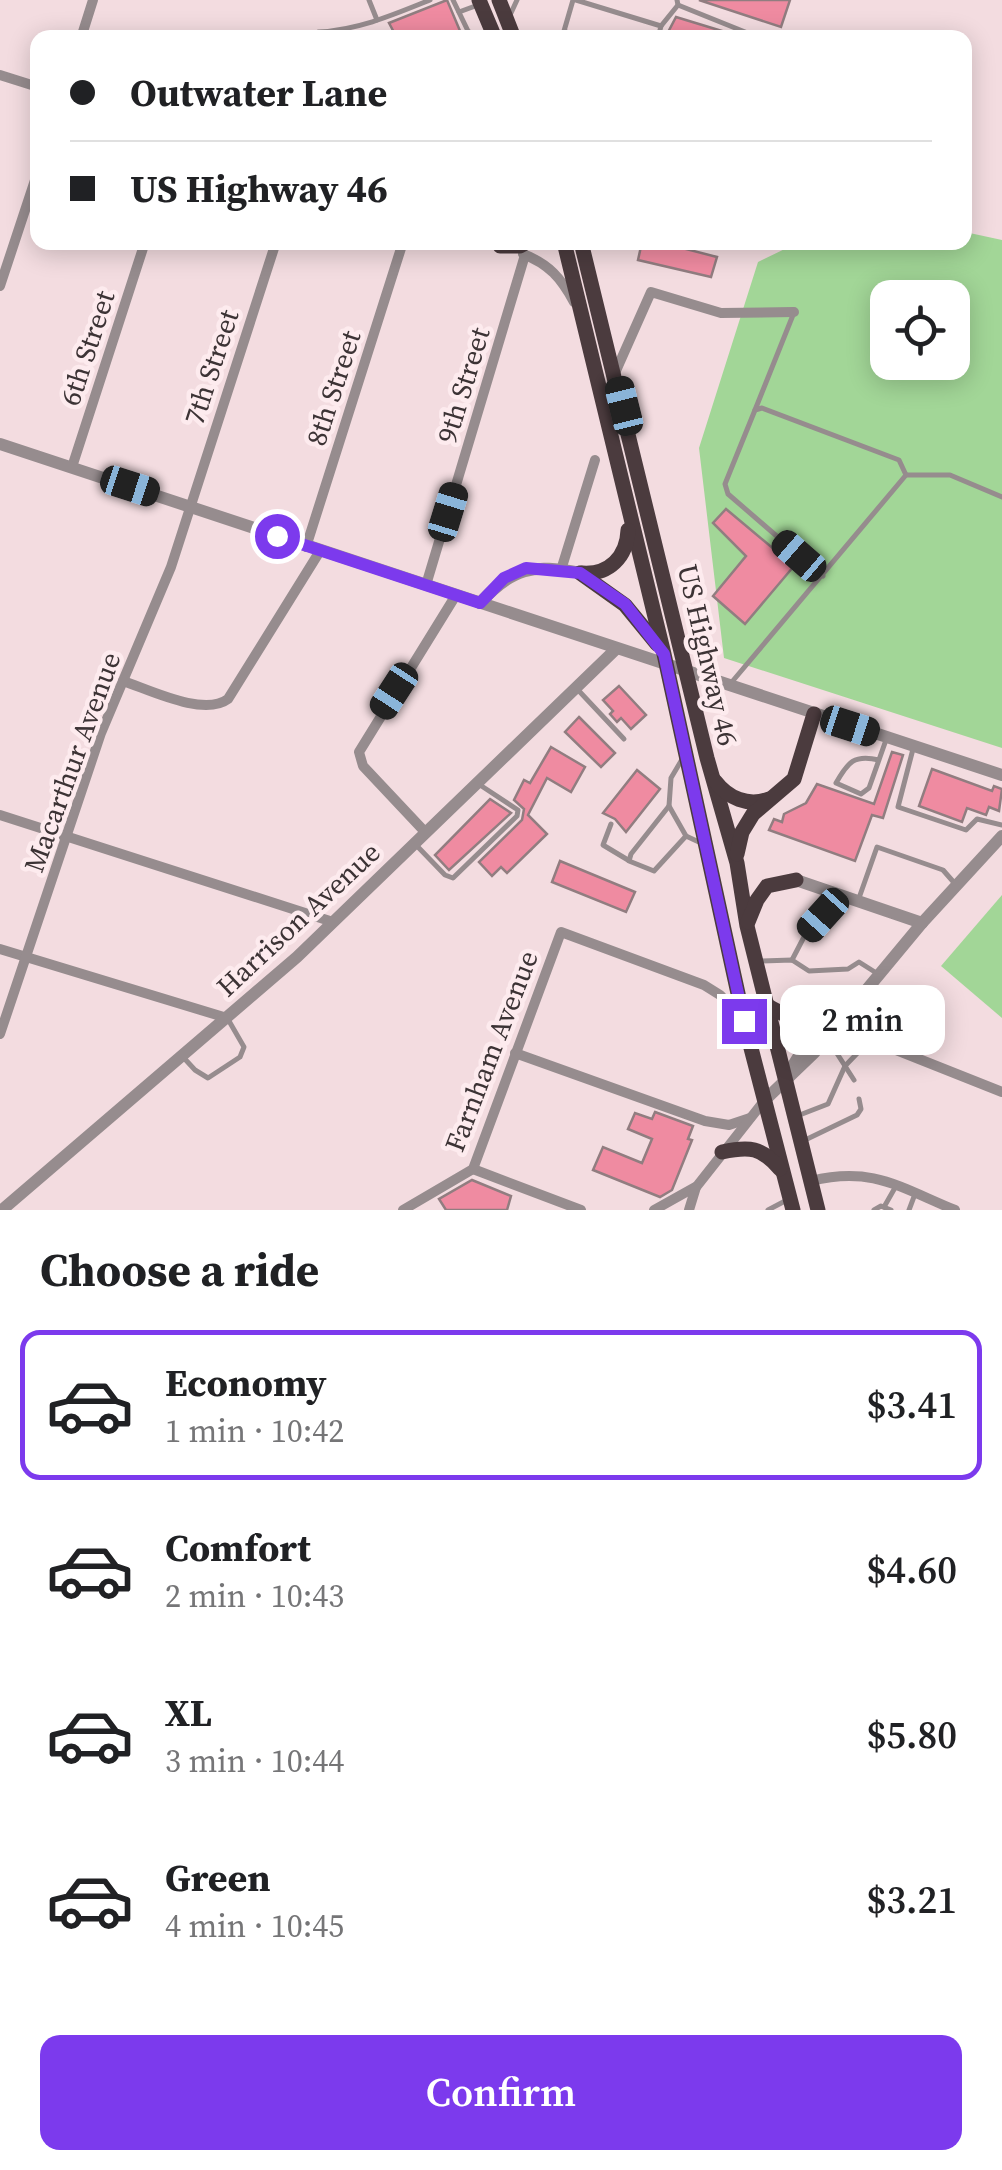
<!DOCTYPE html>
<html lang="en">
<head>
<meta charset="utf-8">
<style>
  body { margin:0; font-family:"Source Serif 4",serif; background:#f6f6f6; color:#202124; height:100vh; display:flex; flex-direction:column; font-size:38px; white-space:nowrap }
  * { box-sizing:border-box; margin:0 }
  p { font-size:32px; color:#757577 }
  .icon { flex:none; width:55px; height:55px; fill:none; stroke:currentColor; stroke-width:2; stroke-linecap:round; stroke-linejoin:round }
  .map { position:relative; height:1210px; overflow:hidden }
  .side { display:flex; flex-direction:column; background:#fff; flex:1 }
  .side>* { flex:none }
  .banner { position:absolute; left:30px; top:30px; width:942px; height:220px; border-radius:20px; box-shadow:0 5px 25px #0003; display:grid; align-content:center; height:220px; padding:0 40px; background:#fff }
  .controls { position:absolute; left:870px; top:280px; display:grid; gap:20px }
  .controls a { display:grid; place-items:center; width:100px; height:100px; border-radius:20px; background:#fff; box-shadow:0 5px 25px #0003; font-size:50px }
  .end { position:absolute; width:45px; height:45px; margin:-22px; border:12px solid #7c3aed; background:#fff; box-shadow:0 0 0 5px #fff }
  .from { border-radius:50% }
  .bubble { position:absolute; height:70px; border-radius:20px; background:#fff; box-shadow:0 5px 25px #0003; font-size:32px; font-weight:600; line-height:70px; text-align:center }
  .car { position:absolute; width:30px; height:60px; margin:-30px -15px; border-radius:12px; box-shadow:0 0 8px 2px #0007; background:linear-gradient(#222 24%,#8ab4d8 0 40%,#222 0 76%,#8ab4d8 0 86%,#222 0) }
  .banner b { display:flex; align-items:center; gap:35px; height:95px; font-size:38px }
  .banner b+b { border-top:2px solid #e0e0e0 }
  .banner i { width:25px; height:25px; background:#202124 }
  ul { padding:0; list-style:none }
  li { display:flex; align-items:center; gap:30px; height:150px; margin:0 20px 15px; padding:0 20px; border:5px solid transparent; border-radius:20px }
  li div { flex:1 }
  li b { display:block; font-size:38px }
  li em { font-style:normal; font-weight:600 }
  li.active { border-color:#7c3aed }
  li>.icon { width:90px; height:90px; stroke-width:1.5 }
  h2 { padding:0 40px; font-size:45px; line-height:120px }
  .action { display:flex; gap:20px; margin-top:auto; padding:20px 40px }
  .action a { flex:1; height:115px; border-radius:20px; background:#7c3aed; color:#fff; font-size:40px; font-weight:600; line-height:115px; text-align:center }
  .map>svg:first-child { display:block }
  .green { fill:#a2d697; fill-rule:evenodd }
  .building { fill:#ef8ba1; stroke:#917d80; stroke-width:2.5 }
  .lines { fill:none; stroke-linecap:round; stroke-linejoin:round }
  .service { stroke:#968c8e; stroke-width:5 }
  .minor { stroke:#968c8e; stroke-width:10 }
  .tertiary { stroke:#968c8e; stroke-width:12 }
  .trunk { stroke:#4b3b3e; stroke-width:15 }
  .route { stroke:#7c3aed; stroke-width:12 }
  .labels { text-anchor:middle; dominant-baseline:central; stroke-width:9; stroke-linejoin:round; paint-order:stroke }
  .street-label { font-size:28px; fill:#3c3335; stroke:#fdebee }
</style>
</head>
<body>
<div class="map">
<svg width="1002" height="1210" viewBox="0 0 1002 1210">
  <rect width="100%" height="100%" fill="#f3dce0"/>
  <!-- green -->
  <g class="green">
    <path d="M965 232 1002 240V748L724 658 699 448 758 262 797 243 965 242ZM888 298H952V362H888Z"/>
    <polygon points="1002,895 1002,1018 941,966"/>
  </g>
  <!-- building -->
  <g class="building">
    <polygon points="447,0 463,38 397,38 389,23"/>
    <polygon points="699,0 790,0 781,27"/>
    <polygon points="676,17 735,35 735,38 665,38"/>
    <polygon points="642,242 659,242 717,257 711,277 638,260"/>
    <polygon points="726,509 794,566 745,624 713,596 746,556 713,523"/>
    <polygon points="619,686 646,715 631,729 621,718 617,722 610,714 613,711 603,700"/>
    <polygon points="579,717 615,753 601,767 565,732"/>
    <polygon points="551,747 585,767 571,792 547,778 528,815 547,834 507,873 501,867 492,876 479,862 522,820 524,809 514,800 524,780 530,783"/>
    <polygon points="892,752 903,755 883,818 872,815 855,861 769,830 774,819 782,822 784,814 806,803 817,784 874,804"/>
    <polygon points="932,769 992,791 994,786 1002,789 999,811 989,807 986,815 967,808 962,822 919,806"/>
    <polygon points="637,770 660,789 626,832 615,819 603,813"/>
    <polygon points="490,799 511,813 449,870 435,855"/>
    <polygon points="560,861 635,892 626,912 552,882"/>
    <polygon points="655,1112 693,1126 688,1139 692,1140 672,1190 660,1197 593,1170 603,1147 642,1163 652,1139 628,1129 635,1113 652,1119"/>
    <polygon points="472,1180 511,1196 507,1210 446,1210 439,1199"/>
  </g>
  <g class="lines">
    <!-- service -->
    <g class="service">
      <polyline points="369,0 377,20"/>
      <polyline points="453,0 468,31 477,38"/>
      <polyline points="573,0 564,31 584,38"/>
      <polyline points="576,0 661,26 658,38"/>
      <polyline points="678,5 760,38"/>
      <polyline points="459,12 478,5"/>
      <polyline points="511,13 517,0"/>
      <polyline points="661,26 678,5 677,0"/>
      <path d="M318 32C358 30 393 15 430 0"/>
      <polyline points="755,410 793,315"/>
      <polyline points="823,576 728,494 725,484 755,410 762,408 899,460 906,475"/>
      <polyline points="731,683 906,475 950,475 1002,497"/>
      <polyline points="579,691 624,739"/>
      <polyline points="913,749 898,807 966,830 977,819 1002,825"/>
      <polyline points="684,756 671,778 669,806 631,854 629,861 654,871 686,836 701,843"/>
      <path d="M879 760C854 754 848 762 836 783L861 794 869 788 886 740"/>
      <polyline points="669,806 686,836"/>
      <polyline points="611,824 603,845 628,860"/>
      <polyline points="417,846 445,875 453,878 517,816 518,810 480,785"/>
      <polyline points="859,898 877,847 943,870 957,886"/>
      <polyline points="792,960 805,935 839,897"/>
      <polyline points="759,961 792,960 809,971 848,969 859,962 878,974"/>
      <polyline points="829,1041 854,1080"/>
      <polyline points="183,1057 195,1070 208,1078 240,1057 244,1047 229,1021"/>
      <polyline points="797,1116 828,1104 845,1066 869,1041"/>
      <polyline points="803,1141 857,1115 861,1109 859,1099"/>
      <polyline points="884,1207 896,1186"/>
      <polyline points="768,1210 787,1200"/>
      <polyline points="874,1210 881,1206 891,1210"/>
      <polyline points="909,1210 915,1194"/>
    </g>
    <!-- minor -->
    <g class="minor">
      <polyline points="81,38 93,0"/>
      <polyline points="0,75 38,87"/>
      <path d="M523 254C549 264 561 278 574 302"/>
      <polyline points="0,286 38,171"/>
      <polyline points="615,373 651,292 721,313 794,312"/>
      <polyline points="72,467 145,242"/>
      <polyline points="306,547 403,242"/>
      <polyline points="561,570 595,460"/>
      <polyline points="426,585 525,255"/>
      <path d="M123 681C150 690 204 717 228 699L320 551"/>
      <polyline points="0,815 333,922"/>
      <polyline points="426,833 363,766 359,752 456,595"/>
      <polyline points="0,949 227,1018"/>
      <polyline points="845,1018 855,1032 866,1038 1002,1092"/>
      <polyline points="0,1034 101,733 171,567 276,242"/>
      <polyline points="515,1053 705,1121 729,1125 750,1118"/>
      <polyline points="473,1169 581,1210"/>
      <path d="M811 1181C872 1166 899 1187 955 1210"/>
      <polyline points="403,1210 473,1169 561,932 704,985 720,995 743,1020"/>
      <polyline points="654,1210 697,1186 764,1101"/>
      <polyline points="689,1210 696,1187"/>
    </g>
    <!-- tertiary -->
    <g class="tertiary">
      <polyline points="0,444 1002,775"/>
      <path d="M480 603C513 567 532 564 580 573"/>
      <polyline points="796,880 922,923"/>
      <polyline points="794,1064 805,1046 832,1018"/>
      <polyline points="764,1101 814,1053 922,923 1002,836"/>
      <polyline points="2,1210 297,957 615,650"/>
    </g>
    <!-- trunk -->
    <g class="trunk">
      <polyline points="479,0 495,38"/>
      <polyline points="499,0 514,38"/>
      <polyline points="564,242 664,654 744,1021 793,1210"/>
      <polyline points="581,242 707,758 737,863 747,926 818,1210"/>
      <polyline points="500,246 520,246 527,242"/>
      <polyline points="580,573 625,605 657,644"/>
      <path d="M582 573C609 575 627 557 628 530"/>
      <path d="M715 781C728 798 748 807 769 799"/>
      <polyline points="737,854 742,832 753,814 794,779 814,714"/>
      <polyline points="748,922 757,900 767,886 796,880"/>
      <path d="M766 1005C789 1017 808 1030 833 1017"/>
      <path d="M722 1152C749 1146 762 1147 780 1169"/>
    </g>
  </g>
  <g class="lines">
    <!-- route -->
    <polyline class="route" points="277,536 480,603 504,578 526,568 580,573 625,604 664,654 744,1021"/>
  </g>
  <g class="labels">
    <!-- street labels -->
    <g class="street-label">
      <text transform="translate(87 348) rotate(-72)">6th Street</text>
      <text transform="translate(211 367) rotate(-72)">7th Street</text>
      <text transform="translate(463 385) rotate(-73)">9th Street</text>
      <text transform="translate(333 388) rotate(-72)">8th Street</text>
      <text transform="translate(708 655) rotate(77)">US Highway 46</text>
      <text transform="translate(72 762) rotate(-70)">Macarthur Avenue</text>
      <text transform="translate(298 919) rotate(-43)">Harrison Avenue</text>
      <text transform="translate(491 1051) rotate(-69)">Farnham Avenue</text>
    </g>
  </g>
</svg>
<div class="controls">
<a><svg class="icon" aria-label="locate" viewBox="0 0 24 24"><circle cx="12" cy="12" r="6"/><path d="M12 2v4M12 18v4M2 12h4M18 12h4"/></svg></a>
</div>
<i class="end from" style="left:277px;top:536px"></i>
<i class="end" style="left:744px;top:1021px"></i>
<div class="bubble" style="left:780px;top:985px;width:165px">2 min</div>
<i class="car" style="left:624px;top:406px;rotate:346deg"></i>
<i class="car" style="left:130px;top:486px;rotate:108deg"></i>
<i class="car" style="left:448px;top:512px;rotate:17deg"></i>
<i class="car" style="left:799px;top:556px;rotate:311deg"></i>
<i class="car" style="left:394px;top:691px;rotate:213deg"></i>
<i class="car" style="left:850px;top:726px;rotate:108deg"></i>
<i class="car" style="left:823px;top:915px;rotate:222deg"></i>
<div class="banner">
<b><i class="from"></i>Outwater Lane</b>
<b><i></i>US Highway 46</b>
</div>
</div>
<section class="side">
<h2>Choose a ride</h2>
<ul>
<li class="active"><svg class="icon" aria-label="car" viewBox="0 0 24 24"><path d="M5 17H2v-5l4-1 3-4h7l3 4 3 1v5h-3M9 17h6M6 11h13"/><circle cx="7" cy="17" r="2"/><circle cx="17" cy="17" r="2"/></svg><div><b>Economy</b><p>1 min · 10:42</p></div><em>$3.41</em></li>
<li><svg class="icon" aria-label="car" viewBox="0 0 24 24"><path d="M5 17H2v-5l4-1 3-4h7l3 4 3 1v5h-3M9 17h6M6 11h13"/><circle cx="7" cy="17" r="2"/><circle cx="17" cy="17" r="2"/></svg><div><b>Comfort</b><p>2 min · 10:43</p></div><em>$4.60</em></li>
<li><svg class="icon" aria-label="car" viewBox="0 0 24 24"><path d="M5 17H2v-5l4-1 3-4h7l3 4 3 1v5h-3M9 17h6M6 11h13"/><circle cx="7" cy="17" r="2"/><circle cx="17" cy="17" r="2"/></svg><div><b>XL</b><p>3 min · 10:44</p></div><em>$5.80</em></li>
<li><svg class="icon" aria-label="car" viewBox="0 0 24 24"><path d="M5 17H2v-5l4-1 3-4h7l3 4 3 1v5h-3M9 17h6M6 11h13"/><circle cx="7" cy="17" r="2"/><circle cx="17" cy="17" r="2"/></svg><div><b>Green</b><p>4 min · 10:45</p></div><em>$3.21</em></li>
</ul>
<div class="action"><a>Confirm</a></div>
</section>
</body>
</html>
